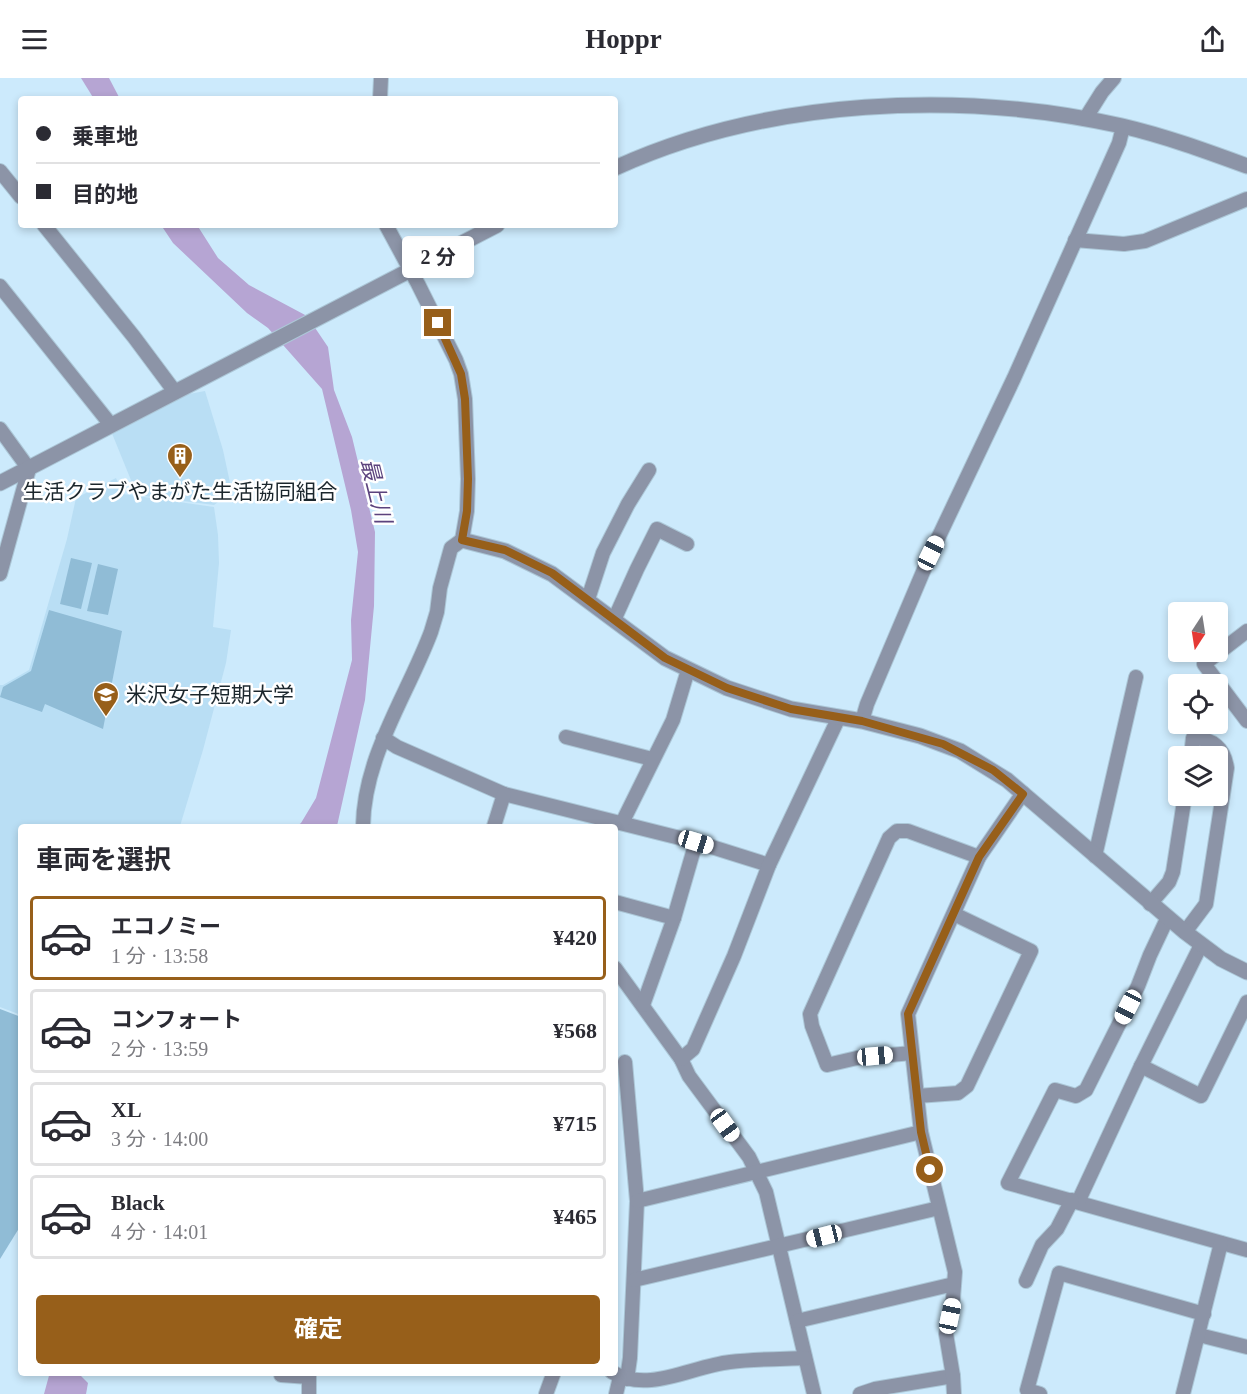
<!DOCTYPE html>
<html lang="ja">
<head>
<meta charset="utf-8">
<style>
  body { margin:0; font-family:"Times New Roman","Noto Sans JP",serif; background:#f7f7f7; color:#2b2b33; height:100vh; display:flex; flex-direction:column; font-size:22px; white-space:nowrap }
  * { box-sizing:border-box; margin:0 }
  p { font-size:20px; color:#7c7c81 }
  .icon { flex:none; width:33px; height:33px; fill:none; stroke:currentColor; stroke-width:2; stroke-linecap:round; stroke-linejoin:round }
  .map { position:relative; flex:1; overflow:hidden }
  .sheet { position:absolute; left:18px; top:746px; width:600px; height:552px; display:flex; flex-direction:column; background:#fff; border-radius:6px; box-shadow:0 3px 9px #0003 }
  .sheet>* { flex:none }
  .banner { position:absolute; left:18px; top:18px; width:600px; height:132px; border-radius:6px; box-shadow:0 3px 9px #0003; display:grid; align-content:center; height:132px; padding:0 18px; background:#fff }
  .needle { width:39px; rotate:192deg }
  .fabs { position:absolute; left:1168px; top:524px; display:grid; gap:12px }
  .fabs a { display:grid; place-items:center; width:60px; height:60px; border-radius:6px; background:#fff; box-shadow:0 3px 9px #0003; font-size:30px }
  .end { position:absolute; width:27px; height:27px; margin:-14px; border:8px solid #975f1a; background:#fff; box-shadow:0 0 0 3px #fff }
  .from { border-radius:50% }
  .bubble { position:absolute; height:42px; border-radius:6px; background:#fff; box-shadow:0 3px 9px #0003; font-size:20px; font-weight:700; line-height:42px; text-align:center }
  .car { position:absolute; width:18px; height:36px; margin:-18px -9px; border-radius:8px; box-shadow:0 0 4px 2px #0007; background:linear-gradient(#fff 24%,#345 0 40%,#fff 0 76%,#345 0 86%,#fff 0) }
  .banner b { display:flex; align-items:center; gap:21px; height:57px; font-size:22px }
  .banner b+b { border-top:2px solid #e1e1e2 }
  .banner i { width:15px; height:15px; background:#2b2b33 }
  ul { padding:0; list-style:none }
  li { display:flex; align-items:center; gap:18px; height:84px; margin:0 12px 9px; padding:0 6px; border:3px solid #e1e1e2; border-radius:6px }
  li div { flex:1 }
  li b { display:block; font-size:22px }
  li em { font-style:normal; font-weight:700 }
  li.current { border-color:#975f1a }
  li>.icon { width:54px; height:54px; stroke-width:1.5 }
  h2 { padding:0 18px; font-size:27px; line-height:72px }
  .cta { display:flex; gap:12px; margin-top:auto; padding:12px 18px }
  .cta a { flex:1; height:69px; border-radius:6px; background:#975f1a; color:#fff; font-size:24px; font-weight:700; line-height:69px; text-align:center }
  header { display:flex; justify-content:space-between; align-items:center; height:78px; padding:0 18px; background:#fff; font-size:27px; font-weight:700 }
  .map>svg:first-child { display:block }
  .built { fill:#b9def4 }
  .green { fill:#90bcd6 }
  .water { fill:#b6a5d3 }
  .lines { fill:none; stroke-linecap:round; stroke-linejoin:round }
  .minor-casing { stroke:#acc7d7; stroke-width:16 }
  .tertiary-casing { stroke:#acc7d7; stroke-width:17 }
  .minor { stroke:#8c94a7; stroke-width:14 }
  .tertiary { stroke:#8c94a7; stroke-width:15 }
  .route { stroke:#975f1a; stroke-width:8 }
  .labels { text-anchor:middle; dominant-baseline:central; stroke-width:5; stroke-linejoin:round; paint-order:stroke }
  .poi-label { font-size:21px; fill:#1b262c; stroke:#fff }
  .water-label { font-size:22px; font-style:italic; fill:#5b437d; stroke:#fff }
</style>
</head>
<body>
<header><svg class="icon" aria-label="menu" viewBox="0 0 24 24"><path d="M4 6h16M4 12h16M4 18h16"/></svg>Hoppr<svg class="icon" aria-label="share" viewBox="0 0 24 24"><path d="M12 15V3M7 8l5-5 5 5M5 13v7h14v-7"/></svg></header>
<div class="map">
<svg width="1247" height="1316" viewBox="0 0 1247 1316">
  <rect width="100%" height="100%" fill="#cceafc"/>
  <!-- built -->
  <g class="built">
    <polygon points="205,313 223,372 232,414 214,427 137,417 111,353 189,316"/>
    <polygon points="116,400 123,416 214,429 218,457 219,485 213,549 231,552 226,585 203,672 180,748 21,748 21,937 0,929 0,607 3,607 29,592 67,461 76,420"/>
  </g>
  <!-- green -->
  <g class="green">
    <polygon points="71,480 92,485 81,531 60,526"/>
    <polygon points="98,486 118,491 108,537 87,533"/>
    <polygon points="49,532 122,553 103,651 45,626 42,634 0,619 3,609 31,593"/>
    <polygon points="0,931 21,939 21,1147 0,1181"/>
  </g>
  <!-- water -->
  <g class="water">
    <polygon points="81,0 109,0 120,21 94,21"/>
    <polygon points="161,147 197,147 218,180 249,207 307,238 328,269 334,312 352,359 375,454 374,528 365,622 337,748 297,748 301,745 316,720 352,582 351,542 358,474 351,432 322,311 268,250 247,235 173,165"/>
    <polygon points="50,1294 78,1295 88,1305 86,1316 44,1316"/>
  </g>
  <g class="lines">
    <defs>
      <g id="minor">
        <polyline points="380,21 381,0"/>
        <polyline points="1085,41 1102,14 1114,0"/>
        <polyline points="0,93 21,119"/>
        <polyline points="44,147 134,259 175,314"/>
        <polyline points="1075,162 1124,166 1145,163 1247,121"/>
        <polyline points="0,208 111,347"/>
        <polyline points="0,351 29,391 0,496"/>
        <polyline points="588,521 603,475 628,426 649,392"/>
        <polyline points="614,542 637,491 657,451 687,466"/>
        <polyline points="1247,553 1204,586 1247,643"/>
        <polyline points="862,643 867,626 931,475 1014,300 1119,65 1123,49"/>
        <polyline points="566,659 652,681"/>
        <polyline points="383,660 397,669 504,716 696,764 769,787"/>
        <polyline points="622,745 673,642 688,592"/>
        <path d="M363 748C364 678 407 618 431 554L437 534 440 510 451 470 462 462 467 433 468 401 465 321 461 296 456 282 418 206 386 147"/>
        <polyline points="494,748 504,716"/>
        <polyline points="1095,778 1136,599"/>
        <polyline points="615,824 674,840"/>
        <polyline points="1150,826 1169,804 1173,794 1185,717"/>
        <polyline points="1167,841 1150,877 1138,908 1086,1012 1076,1018 1055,1012 1008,1105 1247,1172"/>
        <path d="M1185 854 1206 826 1227 690C1224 670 1214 661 1193 660L1191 678"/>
        <polyline points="615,890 681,981 689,998 749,1079 766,1114 814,1316"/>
        <polyline points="643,927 674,840 696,764"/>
        <polyline points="912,975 857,980 827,987 812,948 810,936 889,760 897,753 908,753 979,779"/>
        <polyline points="681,981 693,971 734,878 769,787 839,639"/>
        <polyline points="625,984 637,1123 630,1280 627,1301"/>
        <polyline points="1141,988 1201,1018 1247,924"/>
        <polyline points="917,1018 958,1015 967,1008 1031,873 954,836"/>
        <polyline points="637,1123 921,1054"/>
        <polyline points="1078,1124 1141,988 1201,867"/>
        <polyline points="634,1202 939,1130"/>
        <polyline points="1026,1203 1042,1167 1057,1151 1072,1122"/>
        <polyline points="797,1243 954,1206"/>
        <polyline points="1199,1257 1247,1269"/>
        <polyline points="281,1294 281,1297 309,1299"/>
        <polyline points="309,1294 309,1316"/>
        <path d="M612 1294C648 1316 692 1288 730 1284 754 1281 780 1281 805 1280"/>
        <polyline points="546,1316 554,1294"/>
        <polyline points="616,1316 620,1299"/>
        <polyline points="860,1316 875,1311 953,1298"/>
        <polyline points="954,1316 953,1298 946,1256 953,1221 955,1194 921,1054 908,936 979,779 1023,715"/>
        <polyline points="1040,1316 1027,1312 1059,1195 1204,1236"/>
        <polyline points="1183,1316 1221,1165"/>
      </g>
      <g id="tertiary">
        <path d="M615 90C768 20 960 12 1122 48 1165 58 1206 73 1247 88"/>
        <polyline points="0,405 497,147"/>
        <polyline points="462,462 505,473 552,496 665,580 727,610 791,631 862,643 920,658 960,673 1007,702 1185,854 1221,881 1247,894"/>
      </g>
    </defs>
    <!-- minor casing -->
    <use href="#minor" class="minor-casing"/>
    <!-- tertiary casing -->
    <use href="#tertiary" class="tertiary-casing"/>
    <!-- minor -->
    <use href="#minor" class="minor"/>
    <!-- tertiary -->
    <use href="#tertiary" class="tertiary"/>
  </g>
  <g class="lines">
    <!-- route -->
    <polyline class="route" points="438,245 461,296 465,321 468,401 467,433 462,462 505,472 552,495 665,580 727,610 791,631 862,643 943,666 993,692 1023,716 979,779 908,936 921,1054 930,1092"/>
  </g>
  <!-- icons -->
  <defs>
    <symbol id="building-pin" viewBox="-11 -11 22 30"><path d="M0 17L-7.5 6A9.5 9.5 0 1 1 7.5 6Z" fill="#975f1a" stroke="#fff"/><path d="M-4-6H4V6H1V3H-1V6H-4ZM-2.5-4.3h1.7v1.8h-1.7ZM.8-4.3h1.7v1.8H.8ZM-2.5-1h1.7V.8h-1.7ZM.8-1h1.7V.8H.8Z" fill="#fff"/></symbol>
    <symbol id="university-pin" viewBox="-11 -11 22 30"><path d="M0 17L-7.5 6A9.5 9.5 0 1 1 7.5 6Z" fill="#975f1a" stroke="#fff"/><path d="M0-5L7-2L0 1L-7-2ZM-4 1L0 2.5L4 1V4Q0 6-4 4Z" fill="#fff"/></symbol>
  </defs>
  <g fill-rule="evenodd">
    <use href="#building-pin" x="165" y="363" width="30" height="40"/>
    <use href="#university-pin" x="91" y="602" width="30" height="40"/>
  </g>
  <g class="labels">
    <!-- poi labels -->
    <g class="poi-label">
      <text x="180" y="414">生活クラブやまがた生活協同組合</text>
      <text x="126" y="617" text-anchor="start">米沢女子短期大学</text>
    </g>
    <!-- water labels -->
    <g class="water-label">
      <text transform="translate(376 413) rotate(76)">最上川</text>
    </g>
  </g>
</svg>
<div class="fabs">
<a><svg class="needle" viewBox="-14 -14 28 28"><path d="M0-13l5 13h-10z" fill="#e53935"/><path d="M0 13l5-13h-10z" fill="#7c7c81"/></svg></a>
<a><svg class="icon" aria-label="locate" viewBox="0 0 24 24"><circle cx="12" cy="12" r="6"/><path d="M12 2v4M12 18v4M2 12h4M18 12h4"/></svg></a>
<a><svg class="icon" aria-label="layers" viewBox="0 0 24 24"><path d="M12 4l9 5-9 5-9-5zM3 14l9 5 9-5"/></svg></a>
</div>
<i class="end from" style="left:930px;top:1092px"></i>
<i class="end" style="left:438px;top:245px"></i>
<div class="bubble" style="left:402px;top:158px;width:72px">2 分</div>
<i class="car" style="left:931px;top:475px;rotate:26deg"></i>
<i class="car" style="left:696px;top:764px;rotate:107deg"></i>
<i class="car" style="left:1128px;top:929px;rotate:207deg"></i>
<i class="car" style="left:875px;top:978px;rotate:85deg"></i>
<i class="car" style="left:725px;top:1047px;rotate:144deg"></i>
<i class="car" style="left:824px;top:1158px;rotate:256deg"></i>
<i class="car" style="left:950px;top:1238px;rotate:12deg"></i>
<div class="banner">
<b><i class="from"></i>乗車地</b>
<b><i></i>目的地</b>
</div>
<section class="sheet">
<h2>車両を選択</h2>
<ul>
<li class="current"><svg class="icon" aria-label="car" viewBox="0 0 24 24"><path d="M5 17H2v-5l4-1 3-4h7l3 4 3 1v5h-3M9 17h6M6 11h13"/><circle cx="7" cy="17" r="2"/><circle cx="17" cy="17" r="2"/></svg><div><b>エコノミー</b><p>1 分 · 13:58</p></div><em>¥420</em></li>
<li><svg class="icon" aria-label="car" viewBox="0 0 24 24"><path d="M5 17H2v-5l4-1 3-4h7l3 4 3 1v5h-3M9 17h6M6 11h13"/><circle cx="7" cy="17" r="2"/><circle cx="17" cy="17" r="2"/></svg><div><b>コンフォート</b><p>2 分 · 13:59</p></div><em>¥568</em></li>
<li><svg class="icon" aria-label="car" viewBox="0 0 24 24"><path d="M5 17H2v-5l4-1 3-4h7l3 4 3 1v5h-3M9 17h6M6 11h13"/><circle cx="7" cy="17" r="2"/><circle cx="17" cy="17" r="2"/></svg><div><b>XL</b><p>3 分 · 14:00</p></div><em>¥715</em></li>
<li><svg class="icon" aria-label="car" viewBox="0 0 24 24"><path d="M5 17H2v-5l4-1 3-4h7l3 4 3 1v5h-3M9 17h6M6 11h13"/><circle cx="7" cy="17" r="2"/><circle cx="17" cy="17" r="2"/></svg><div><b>Black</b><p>4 分 · 14:01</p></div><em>¥465</em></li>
</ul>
<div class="cta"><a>確定</a></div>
</section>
</div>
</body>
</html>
